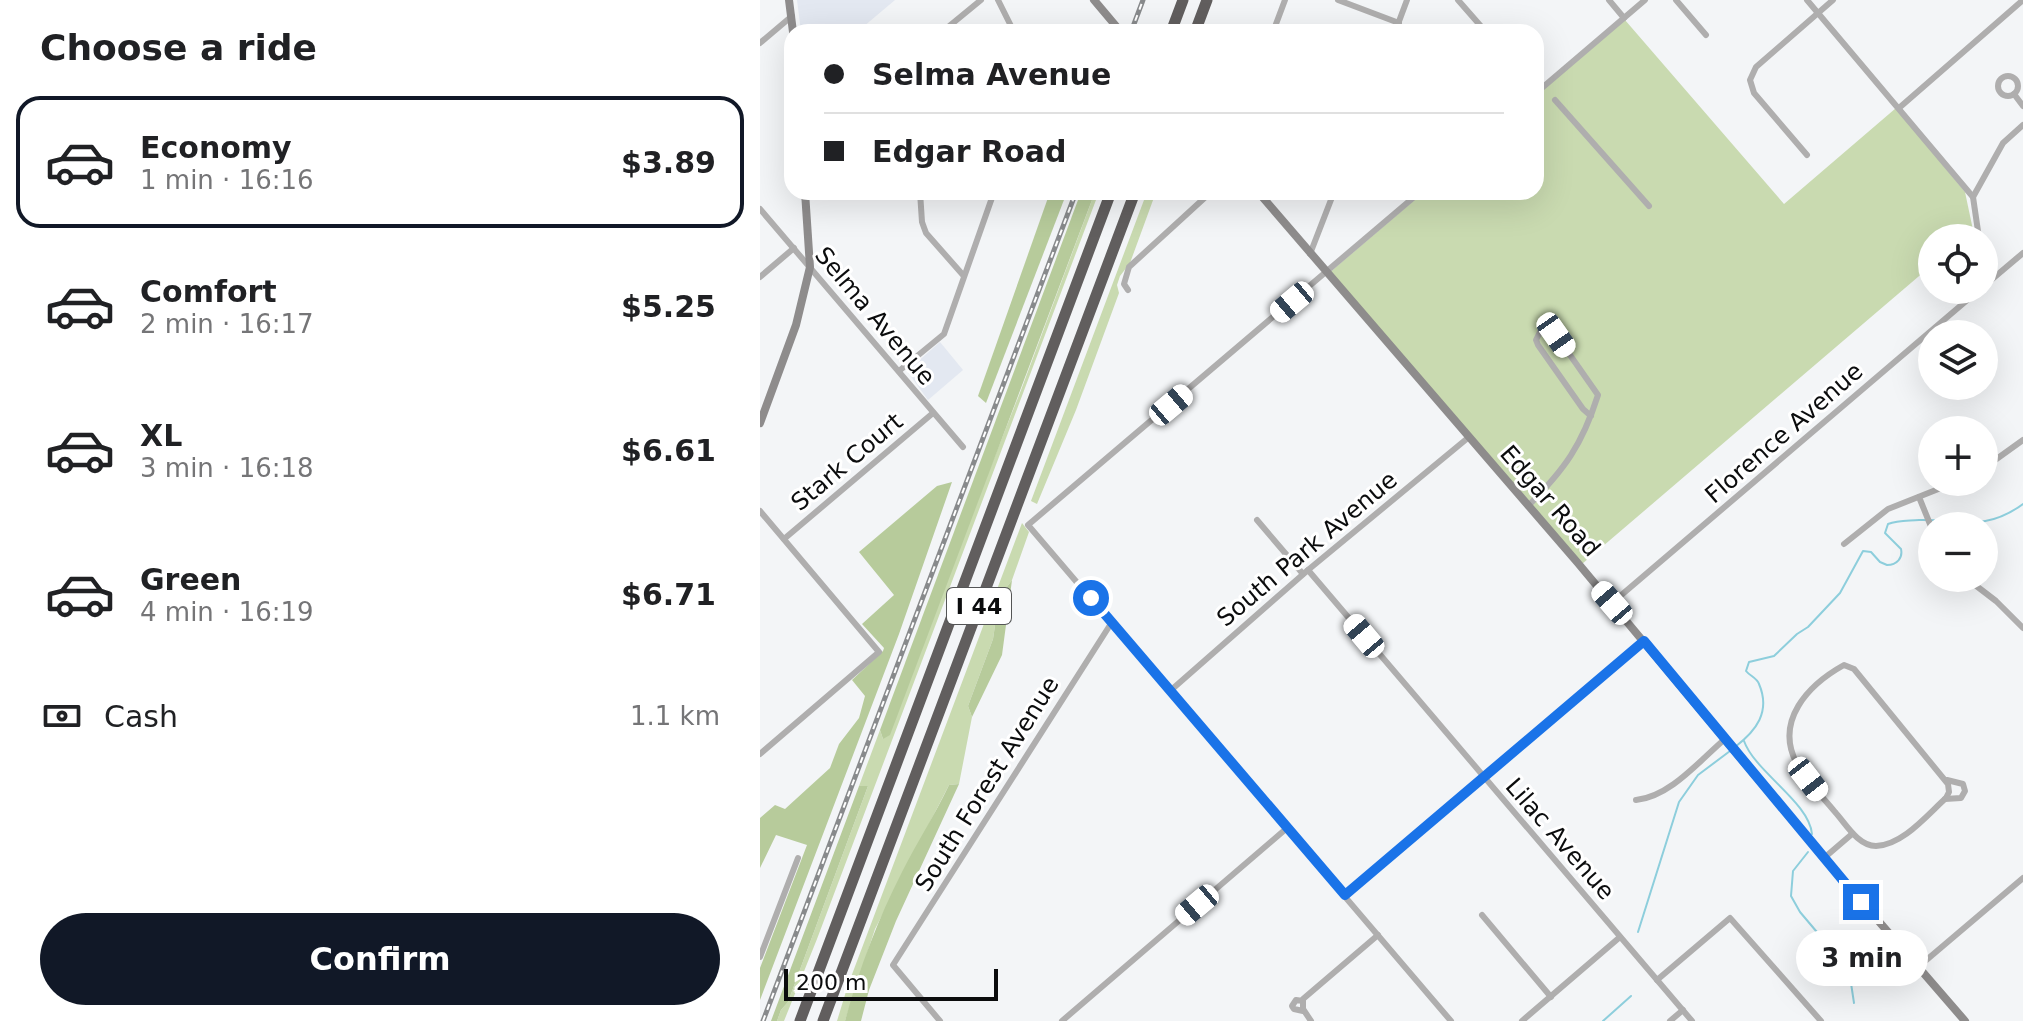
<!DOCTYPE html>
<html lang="en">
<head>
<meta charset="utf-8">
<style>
  body { margin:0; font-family:"DejaVu Sans",sans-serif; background:#f2f2f2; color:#202124; height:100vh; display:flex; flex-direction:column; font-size:30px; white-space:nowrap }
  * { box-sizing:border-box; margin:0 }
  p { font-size:26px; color:#757577 }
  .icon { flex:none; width:44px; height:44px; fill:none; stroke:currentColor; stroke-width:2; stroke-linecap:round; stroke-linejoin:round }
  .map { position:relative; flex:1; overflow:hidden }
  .panel { display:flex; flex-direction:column; background:#fff; width:760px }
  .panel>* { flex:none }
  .hud { position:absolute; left:24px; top:24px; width:760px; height:176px; border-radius:24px; box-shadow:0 8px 32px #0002; display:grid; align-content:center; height:176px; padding:0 40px; background:#fff }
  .buttons { position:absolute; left:1158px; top:224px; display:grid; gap:16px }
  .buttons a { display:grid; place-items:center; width:80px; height:80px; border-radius:50%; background:#fff; box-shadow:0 8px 32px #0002; font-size:40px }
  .scale { position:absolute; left:24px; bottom:20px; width:214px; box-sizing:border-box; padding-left:8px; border:4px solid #0b0c0d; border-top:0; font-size:22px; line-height:28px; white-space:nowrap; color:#0b0c0d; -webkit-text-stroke:6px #fff; paint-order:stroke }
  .end { position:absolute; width:36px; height:36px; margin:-18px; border:10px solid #1a73e8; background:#fff; box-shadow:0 0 0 4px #fff }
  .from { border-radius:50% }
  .bubble { position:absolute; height:56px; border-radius:28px; background:#fff; box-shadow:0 8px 32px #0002; font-size:26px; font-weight:600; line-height:56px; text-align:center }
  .car { position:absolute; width:24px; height:48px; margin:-24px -12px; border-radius:10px; box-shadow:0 0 6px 2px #0007; background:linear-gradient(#fff 24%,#345 0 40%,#fff 0 76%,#345 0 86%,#fff 0) }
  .hud b { display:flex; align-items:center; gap:28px; height:76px; font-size:30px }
  .hud b+b { border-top:2px solid #e0e0e0 }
  .hud i { width:20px; height:20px; background:#202124 }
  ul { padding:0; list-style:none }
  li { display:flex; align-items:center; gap:24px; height:132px; margin:0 16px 12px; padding:0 24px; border:4px solid transparent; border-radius:24px }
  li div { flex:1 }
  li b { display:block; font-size:30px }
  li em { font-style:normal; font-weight:600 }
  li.selected { border-color:#111827 }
  li>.icon { width:72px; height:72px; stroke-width:1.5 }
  h2 { padding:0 40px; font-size:36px; line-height:96px }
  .pay { display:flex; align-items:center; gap:20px; height:88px; padding:0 40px; font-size:30px }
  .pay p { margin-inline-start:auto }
  .primary-button { display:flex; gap:16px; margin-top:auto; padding:16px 40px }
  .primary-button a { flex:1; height:92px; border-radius:48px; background:#111827; color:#fff; font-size:32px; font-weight:600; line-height:92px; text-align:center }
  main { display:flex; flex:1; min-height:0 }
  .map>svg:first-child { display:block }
  .built { fill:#e3e8f1 }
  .green { fill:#c9dab0 }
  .forest { fill:#b7cb9b }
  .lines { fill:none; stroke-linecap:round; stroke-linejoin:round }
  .stream { stroke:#8dcedc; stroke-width:2 }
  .street { stroke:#afaeae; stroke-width:6 }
  .secondary { stroke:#8e8c8c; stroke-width:8 }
  .highway { stroke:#615e5e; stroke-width:11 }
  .rail-casing { stroke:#888a8c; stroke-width:5 }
  .rail { stroke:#fff; stroke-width:2; stroke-dasharray:6; stroke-linecap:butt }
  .route { stroke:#1a73e8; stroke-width:10 }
  .labels { text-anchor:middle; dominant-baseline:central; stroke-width:6; stroke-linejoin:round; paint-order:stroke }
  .shield { fill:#fff; stroke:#545556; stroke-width:2 }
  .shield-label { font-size:22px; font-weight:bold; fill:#0b0c0d }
  .street-label { font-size:24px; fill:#0b0c0d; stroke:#fff }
</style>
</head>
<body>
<main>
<section class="panel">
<h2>Choose a ride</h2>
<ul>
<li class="selected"><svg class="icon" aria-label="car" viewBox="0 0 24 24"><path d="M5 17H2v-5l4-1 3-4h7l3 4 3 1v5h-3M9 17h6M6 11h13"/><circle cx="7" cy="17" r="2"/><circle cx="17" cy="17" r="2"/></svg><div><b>Economy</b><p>1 min · 16:16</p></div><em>$3.89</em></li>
<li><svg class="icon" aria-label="car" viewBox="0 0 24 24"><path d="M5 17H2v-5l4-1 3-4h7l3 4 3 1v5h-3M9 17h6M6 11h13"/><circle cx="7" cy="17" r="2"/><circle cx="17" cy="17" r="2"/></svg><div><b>Comfort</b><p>2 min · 16:17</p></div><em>$5.25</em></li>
<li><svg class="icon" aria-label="car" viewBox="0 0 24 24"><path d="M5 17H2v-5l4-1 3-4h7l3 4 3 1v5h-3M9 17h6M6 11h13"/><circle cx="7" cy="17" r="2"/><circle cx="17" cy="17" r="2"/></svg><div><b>XL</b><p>3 min · 16:18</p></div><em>$6.61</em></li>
<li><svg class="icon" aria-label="car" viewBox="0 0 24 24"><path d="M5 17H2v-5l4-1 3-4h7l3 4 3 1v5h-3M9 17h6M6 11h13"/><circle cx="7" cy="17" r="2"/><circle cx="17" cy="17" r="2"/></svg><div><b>Green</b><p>4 min · 16:19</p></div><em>$6.71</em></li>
</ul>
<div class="pay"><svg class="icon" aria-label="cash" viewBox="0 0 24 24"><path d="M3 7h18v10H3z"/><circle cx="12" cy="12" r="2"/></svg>Cash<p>1.1 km</p></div>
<div class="primary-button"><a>Confirm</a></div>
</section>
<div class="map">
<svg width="1263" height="1021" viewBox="0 0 1263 1021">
  <rect width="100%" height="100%" fill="#f3f5f7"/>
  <!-- built -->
  <g class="built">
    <polygon points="37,0 135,0 97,32 41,32"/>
    <polygon points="180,342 203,370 168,400 147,371"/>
  </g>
  <!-- green -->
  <g class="green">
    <polygon points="865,20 1024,204 1136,108 1205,192 1213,230 1204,238 1172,238 1172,265 822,564 569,273 664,192 776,192 776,96"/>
    <polygon points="335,192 339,192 57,939 24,1021 17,1021 21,1010 28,1002 108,786 99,786 120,730 123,739 261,390"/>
    <polygon points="387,192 396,192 370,263 360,276 357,285 359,293 316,410 277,504 271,501"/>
    <polygon points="262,523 269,532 252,580 239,598 233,639 208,706 212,717 199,784 189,785 115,929 85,1021 77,1021 88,985"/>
  </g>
  <!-- forest -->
  <g class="forest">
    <polygon points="290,192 307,192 226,403 218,396"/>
    <polygon points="321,192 335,192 130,735 123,739 120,730"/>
    <polygon points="192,482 139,634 0,1000 0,968 47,845 16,835 0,868 0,818 15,805 25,809 70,768 79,744 99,718 105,696 92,680 123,651 124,648 102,624 134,595 99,552 177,486"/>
    <polygon points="252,580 242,655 212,717 208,706 233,639 239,598"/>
    <path d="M199 784 136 921 109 990 101 1021H85C99 969 118 919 142 872 157 842 175 815 189 785Z"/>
    <polygon points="99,786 108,786 28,1002 21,1010 17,1021 11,1021"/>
  </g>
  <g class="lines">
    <!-- stream -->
    <g class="stream">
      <path d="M984 741C995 772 1049 802 1052 834"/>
      <path d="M975 747C996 731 1011 712 999 684 997 678 990 676 986 671L989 662 1014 656 1037 634 1048 627 1080 593 1103 551 1111 552 1120 562 1127 565C1137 565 1143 558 1141 549L1125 533 1128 524C1138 520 1148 521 1159 520 1201 519 1225 532 1263 504"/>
      <polyline points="1048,852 1033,871 1031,896 1040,912 1089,970 1094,1003"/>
      <polyline points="878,932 919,802 938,775 970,751"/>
      <polyline points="843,1021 871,996"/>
    </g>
    <!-- street -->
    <g class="street">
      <polyline points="238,0 254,32"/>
      <polyline points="578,0 639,23"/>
      <polyline points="698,0 726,32"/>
      <polyline points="849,0 864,18"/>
      <polyline points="916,0 946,35"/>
      <polyline points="1047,0 1213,197 1219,238"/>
      <polyline points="182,32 221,0"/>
      <polyline points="513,32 525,0"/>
      <polyline points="635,32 647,0"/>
      <polyline points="0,43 32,16"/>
      <circle cx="1248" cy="86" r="10"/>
      <polyline points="776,93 885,0"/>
      <polyline points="1254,94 1263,106"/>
      <polyline points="795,100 889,206"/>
      <polyline points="1139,108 1263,0"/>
      <polyline points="1047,155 994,93 990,80 996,67 1073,0"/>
      <polyline points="160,192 162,222 166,233 203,275"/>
      <polyline points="660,192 268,525 691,1021"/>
      <polyline points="1213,197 1243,143 1263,125"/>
      <polyline points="0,209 203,447"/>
      <polyline points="550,254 574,192"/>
      <polyline points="1224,256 1231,280"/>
      <polyline points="0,277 34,248"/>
      <polyline points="1224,286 1263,253"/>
      <polyline points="368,290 364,284 369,267 451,192"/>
      <polyline points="139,371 184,334 234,192"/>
      <polyline points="1224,468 1263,440"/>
      <polyline points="1159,497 1172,529"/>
      <path d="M768 506C805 469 822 445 838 395L796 335 788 329 780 332 776 340 778 345 823 409 831 416"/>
      <polyline points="0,511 119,652 0,754"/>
      <polyline points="497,520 543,574"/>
      <polyline points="24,539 173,413"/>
      <polyline points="1084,544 1128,509 1196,482"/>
      <polyline points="548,570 932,1021"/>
      <polyline points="1206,578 1236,601 1263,628"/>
      <polyline points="852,603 1219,290"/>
      <path d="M1084 665 1094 669 1188 784 1189 792 1186 798C1167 815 1143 845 1116 846 1098 846 1086 824 1075 812 1063 797 1046 781 1037 764 1014 721 1048 685 1084 665Z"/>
      <polyline points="410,691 548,570 709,437"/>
      <polyline points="1185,799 1201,798 1205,791 1203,784 1187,780"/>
      <path d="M876 800C910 797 940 760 965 739"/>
      <polyline points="1064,858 1092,834"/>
      <polyline points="585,895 884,641"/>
      <polyline points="722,915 791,997"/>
      <polyline points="0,957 38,858"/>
      <polyline points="1157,968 1263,878"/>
      <polyline points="897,980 970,918 1061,1021"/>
      <polyline points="543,1001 536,1000 532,1006 534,1009 543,1011"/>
      <polyline points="180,1021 133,965 352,622"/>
      <polyline points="302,1021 527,828"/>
      <polyline points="551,1021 543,1009 543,999 618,935"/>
      <polyline points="762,1021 860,937"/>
      <polyline points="910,1021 923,1010"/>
    </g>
    <!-- secondary -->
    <g class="secondary">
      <polyline points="29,0 33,32"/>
      <polyline points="334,0 361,32"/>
      <polyline points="498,192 817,562 1064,858 1205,1021"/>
      <polyline points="0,423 36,325 50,267 45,192"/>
    </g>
    <!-- highway -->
    <g class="highway">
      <polyline points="411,32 423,0"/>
      <polyline points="435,32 447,0"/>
      <polyline points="40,1021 351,192"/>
      <polyline points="63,1021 375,192"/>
    </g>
    <defs>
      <g id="rail">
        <polyline points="371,32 383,0"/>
        <polyline points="3,1021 316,192"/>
      </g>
    </defs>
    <!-- rail casing -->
    <use href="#rail" class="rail-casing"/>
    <!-- rail -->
    <use href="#rail" class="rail"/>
  </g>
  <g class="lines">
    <!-- route -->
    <polyline class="route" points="331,598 585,895 884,641 1101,902"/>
  </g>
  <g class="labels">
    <!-- shield labels -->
    <rect class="shield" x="187" y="588" width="64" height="36" rx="6"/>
    <g class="shield-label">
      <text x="219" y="606">I 44</text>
    </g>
    <!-- street labels -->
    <g class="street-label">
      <text transform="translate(115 316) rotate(50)">Selma Avenue</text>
      <text transform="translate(1024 433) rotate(-41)">Florence Avenue</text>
      <text transform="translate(87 462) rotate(-40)">Stark Court</text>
      <text transform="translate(790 501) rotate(49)">Edgar Road</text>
      <text transform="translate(547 549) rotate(-40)">South Park Avenue</text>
      <text transform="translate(227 784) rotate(-58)">South Forest Avenue</text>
      <text transform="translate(800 839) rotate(49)">Lilac Avenue</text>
    </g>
  </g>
</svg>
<div class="buttons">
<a><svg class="icon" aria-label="locate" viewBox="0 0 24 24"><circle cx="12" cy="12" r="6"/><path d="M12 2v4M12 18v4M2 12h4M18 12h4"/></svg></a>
<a><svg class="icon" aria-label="layers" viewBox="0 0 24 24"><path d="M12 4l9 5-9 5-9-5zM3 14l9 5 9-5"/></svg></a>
<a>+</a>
<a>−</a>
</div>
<div class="scale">200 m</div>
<i class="end from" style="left:331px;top:598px"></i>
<i class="end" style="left:1101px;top:902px"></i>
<div class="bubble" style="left:1036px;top:930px;width:132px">3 min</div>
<i class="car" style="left:532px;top:302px;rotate:230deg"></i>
<i class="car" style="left:796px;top:335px;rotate:145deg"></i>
<i class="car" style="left:411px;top:405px;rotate:50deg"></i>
<i class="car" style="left:852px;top:603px;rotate:319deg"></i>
<i class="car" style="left:604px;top:636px;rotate:320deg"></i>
<i class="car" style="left:1048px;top:779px;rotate:142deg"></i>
<i class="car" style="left:437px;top:905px;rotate:230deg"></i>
<div class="hud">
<b><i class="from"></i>Selma Avenue</b>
<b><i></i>Edgar Road</b>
</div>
</div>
</main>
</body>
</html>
